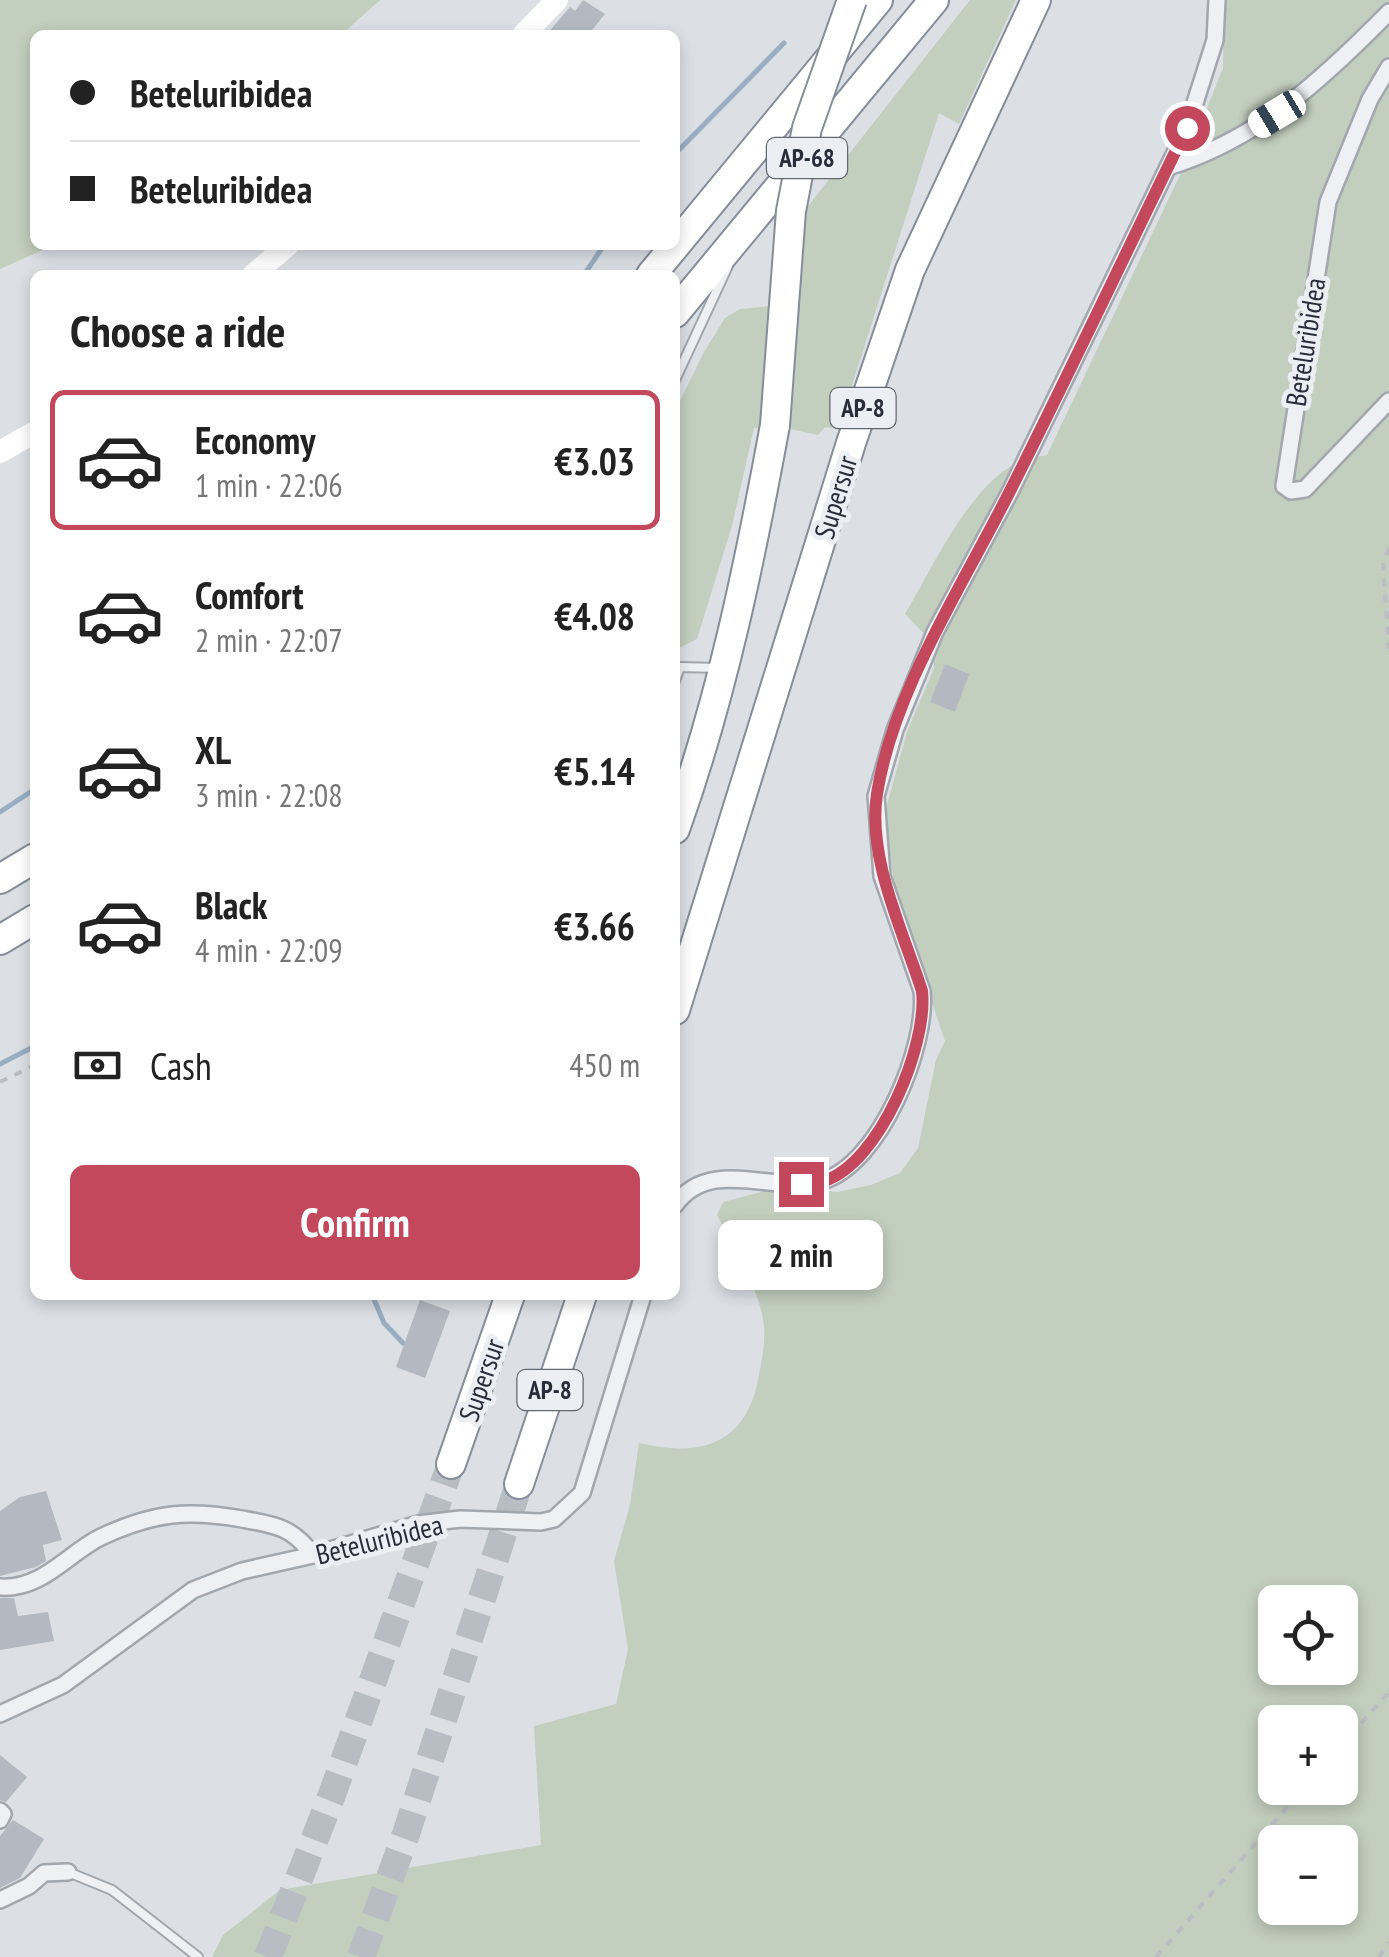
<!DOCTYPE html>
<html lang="en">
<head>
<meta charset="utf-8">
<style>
  body { margin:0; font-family:"PT Sans Narrow",sans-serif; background:#f2f2f2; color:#222; height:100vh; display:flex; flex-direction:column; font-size:38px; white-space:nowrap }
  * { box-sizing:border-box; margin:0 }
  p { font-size:32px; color:#767676 }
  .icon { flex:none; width:55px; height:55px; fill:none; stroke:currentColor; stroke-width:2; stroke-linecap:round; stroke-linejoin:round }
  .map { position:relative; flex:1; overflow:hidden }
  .details { position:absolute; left:30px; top:270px; width:650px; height:1030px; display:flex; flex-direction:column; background:#fff; border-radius:15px; box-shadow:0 5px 15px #0003 }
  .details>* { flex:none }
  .guide { position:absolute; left:30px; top:30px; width:650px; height:220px; border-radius:15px; box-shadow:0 5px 15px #0003; display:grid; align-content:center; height:220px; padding:0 40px; background:#fff }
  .controls { position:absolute; left:1258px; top:1585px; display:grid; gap:20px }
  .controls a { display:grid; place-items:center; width:100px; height:100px; border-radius:15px; background:#fff; box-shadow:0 5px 15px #0003; font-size:50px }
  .end { position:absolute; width:45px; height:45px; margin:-22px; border:12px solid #c3485c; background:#fff; box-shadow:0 0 0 5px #fff }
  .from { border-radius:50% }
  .bubble { position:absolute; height:70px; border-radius:15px; background:#fff; box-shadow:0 5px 15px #0003; font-size:32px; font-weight:800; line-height:70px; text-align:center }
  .car { position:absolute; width:30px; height:60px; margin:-30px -15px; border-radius:12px; box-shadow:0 0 8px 2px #0007; background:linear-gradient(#fff 24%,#345 0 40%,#fff 0 76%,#345 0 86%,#fff 0) }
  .guide b { display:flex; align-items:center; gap:35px; height:95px; font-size:38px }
  .guide b+b { border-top:2px solid #e0e0e0 }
  .guide i { width:25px; height:25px; background:#222 }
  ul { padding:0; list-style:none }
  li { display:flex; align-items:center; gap:30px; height:140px; margin:0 20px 15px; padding:0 20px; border:5px solid transparent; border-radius:15px }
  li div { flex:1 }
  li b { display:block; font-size:38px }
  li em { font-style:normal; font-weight:800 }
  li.current { border-color:#c3485c }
  li>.icon { width:90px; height:90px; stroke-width:1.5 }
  h2 { padding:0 40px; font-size:45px; line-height:120px }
  .pay { display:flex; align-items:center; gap:25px; height:110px; padding:0 40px; font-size:38px }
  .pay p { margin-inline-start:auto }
  .cta { display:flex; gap:20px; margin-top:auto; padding:20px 40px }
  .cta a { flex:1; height:115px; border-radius:15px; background:#c3485c; color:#fff; font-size:40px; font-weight:800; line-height:115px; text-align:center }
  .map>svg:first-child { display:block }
  .green { fill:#c2cebe; fill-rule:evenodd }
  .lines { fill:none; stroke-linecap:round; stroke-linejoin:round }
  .stream { stroke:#99aec3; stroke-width:5 }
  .building { fill:#b4b9c1 }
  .highway-tunnel { stroke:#b8bcc3; stroke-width:28; stroke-dasharray:28 14; stroke-linecap:butt }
  .lane-casing { stroke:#a2a7ae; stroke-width:12 }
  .street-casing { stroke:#a2a7ae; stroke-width:20 }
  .highway-casing { stroke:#858d9a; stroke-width:32 }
  .path { stroke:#babec4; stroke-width:4; stroke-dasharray:8 8; stroke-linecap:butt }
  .lane { stroke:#eef0f4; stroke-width:8 }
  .street { stroke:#eef0f4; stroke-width:15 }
  .secondary { stroke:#fff; stroke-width:22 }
  .highway { stroke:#fff; stroke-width:28 }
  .highway-bridge-casing { stroke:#858d9a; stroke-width:32; stroke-linecap:butt }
  .highway-bridge { stroke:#fff; stroke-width:28 }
  .route { stroke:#c3485c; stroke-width:12 }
  .labels { text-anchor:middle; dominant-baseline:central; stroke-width:10; stroke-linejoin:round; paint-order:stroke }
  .shield { fill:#ebeef3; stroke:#626872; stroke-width:2.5 }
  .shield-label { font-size:25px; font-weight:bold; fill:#272e3a }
  .street-label { font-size:28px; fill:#272e3a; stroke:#ebeef3 }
</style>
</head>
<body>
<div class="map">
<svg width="1389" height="1957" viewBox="0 0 1389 1957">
  <rect width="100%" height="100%" fill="#dce0e5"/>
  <!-- green -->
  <g class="green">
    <polygon points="0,0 380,0 341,35 35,35 35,245 54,245 0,269"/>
    <polygon points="970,0 1016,0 959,124 939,113 838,429 825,427 818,435 786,428 754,428 732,526 697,639 675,650 675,411 704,352 725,318 740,309 772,306 805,210"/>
    <path d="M1224 0H1389V1957H212L223 1935 280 1890 541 1845 534 1726 616 1704 628 1649 614 1561 630 1505 639 1443C702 1458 747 1444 759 1375 763 1355 767 1334 762 1314 754 1279 733 1247 717 1215L723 1202 784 1186 837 1192 871 1185 900 1173 918 1148 936 1060 945 1041 895 894 885 812 907 732 934 668 929 639 905 614C932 569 969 486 1017 463 1025 458 1037 457 1047 455L1181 173 1223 68ZM1275 1602H1340V1668H1275ZM1275 1722H1340V1788H1275ZM1275 1842H1340V1908H1275Z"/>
  </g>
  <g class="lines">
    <!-- stream -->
    <g class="stream">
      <polyline points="675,154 784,43"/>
      <polyline points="584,275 604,245"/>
      <polyline points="0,812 35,789"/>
      <polyline points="0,1064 35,1046"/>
      <polyline points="372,1295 384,1323 403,1343"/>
    </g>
  </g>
  <!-- building -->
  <g class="building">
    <polygon points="583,0 605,14 588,35 546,35 570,7 575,11"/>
    <polygon points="945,664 969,674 955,712 930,702"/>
    <polygon points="420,1300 450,1311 425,1378 396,1367"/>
    <polygon points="46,1491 62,1540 43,1545 46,1561 36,1567 0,1576 0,1511 20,1497"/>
    <polygon points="0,1598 14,1598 18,1616 48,1612 54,1641 0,1650"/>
    <polygon points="0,1755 27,1777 6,1802 0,1800"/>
    <polygon points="13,1820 44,1839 20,1878 0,1888 0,1836"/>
  </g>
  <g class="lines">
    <!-- highway-tunnel -->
    <g class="highway-tunnel">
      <polyline points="268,1957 330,1800 451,1464"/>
      <polyline points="361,1957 406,1834 519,1484"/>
    </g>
    <defs>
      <g id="lane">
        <polyline points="675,380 728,266"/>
        <polyline points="675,681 680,667 720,668"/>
        <polyline points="68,1872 112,1890 198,1957"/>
      </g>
      <g id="street">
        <polyline points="1389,67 1370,99 1328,202 1284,486 1291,491 1305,489 1389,401"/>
        <path d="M1168 167C1259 139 1323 79 1389 12"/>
        <path d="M675 1205C711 1155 774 1195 822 1181 880 1165 928 1045 922 991L882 876 876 796 895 730 935 632 1010 492 1187 128 1215 40 1217 0"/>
        <path d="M0 1587C42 1590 68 1553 101 1537 152 1513 187 1509 242 1519 276 1525 292 1527 313 1555"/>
        <polyline points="0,1714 63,1685 193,1590 242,1571 313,1555 418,1524 460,1519 541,1522 554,1519 582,1493 643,1295"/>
        <polyline points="0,1811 3,1814 0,1820"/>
        <polyline points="0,1900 29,1886 44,1873 68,1872"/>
      </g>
      <g id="highway">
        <polyline points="651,275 878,0"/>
        <polyline points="675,313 934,0"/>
        <path d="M675 829C722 698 750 561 775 425"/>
        <polyline points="0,879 35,858"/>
        <polyline points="0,940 35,919"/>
        <polyline points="675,1010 851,443 910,270 1036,0"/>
        <polyline points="451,1464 510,1295"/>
        <polyline points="519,1484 582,1295"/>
      </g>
    </defs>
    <!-- lane casing -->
    <use href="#lane" class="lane-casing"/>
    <!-- street casing -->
    <use href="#street" class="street-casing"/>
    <!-- highway casing -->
    <use href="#highway" class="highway-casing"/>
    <!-- path -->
    <g class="path">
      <polyline points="1389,548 1383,562 1389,649"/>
      <polyline points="0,1082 35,1065"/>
      <polyline points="1340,1747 1389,1692"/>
      <polyline points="1156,1957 1304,1788"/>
      <polyline points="1379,1957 1389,1942"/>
    </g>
    <!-- lane -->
    <use href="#lane" class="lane"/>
    <!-- street -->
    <use href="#street" class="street"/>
    <!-- secondary -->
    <g class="secondary">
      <polyline points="523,35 557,0"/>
      <polyline points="253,275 288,245"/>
      <polyline points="0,452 35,432"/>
    </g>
    <!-- highway -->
    <use href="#highway" class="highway"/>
    <defs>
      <polyline id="highway-bridge" points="775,425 791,211 807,128 852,0"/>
    </defs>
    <!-- highway-bridge casing -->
    <use href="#highway-bridge" class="highway-bridge-casing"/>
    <!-- highway-bridge -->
    <use href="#highway-bridge" class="highway-bridge"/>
  </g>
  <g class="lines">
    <!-- route -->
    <path class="route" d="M801 1184C808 1183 817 1184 824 1181 880 1163 928 1045 922 991 903 931 867 858 877 794 893 690 965 582 1011 489 1071 370 1128 248 1187 128"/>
  </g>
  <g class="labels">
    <!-- shield labels -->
    <g class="shield">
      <rect x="767" y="138" width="80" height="40" rx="8"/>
      <rect x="830.5" y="388" width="65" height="40" rx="8"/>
      <rect x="517.5" y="1370" width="65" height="40" rx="8"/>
    </g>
    <g class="shield-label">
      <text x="807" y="158">AP-68</text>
      <text x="863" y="408">AP-8</text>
      <text x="550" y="1390">AP-8</text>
    </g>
    <!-- street labels -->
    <g class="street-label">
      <text transform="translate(1305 342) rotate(-81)">Beteluribidea</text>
      <text transform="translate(835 497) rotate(-73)">Supersur</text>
      <text transform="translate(481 1380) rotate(-71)">Supersur</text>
      <text transform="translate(379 1539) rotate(-14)">Beteluribidea</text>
    </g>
  </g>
</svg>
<div class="controls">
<a><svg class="icon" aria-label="locate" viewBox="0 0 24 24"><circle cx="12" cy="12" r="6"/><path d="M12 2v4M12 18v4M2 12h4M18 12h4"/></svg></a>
<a>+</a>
<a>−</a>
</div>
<i class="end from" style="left:1187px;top:128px"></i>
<i class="end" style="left:801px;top:1184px"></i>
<div class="bubble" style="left:718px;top:1220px;width:165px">2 min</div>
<i class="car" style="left:1277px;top:114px;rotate:239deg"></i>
<div class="guide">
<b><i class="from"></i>Beteluribidea</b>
<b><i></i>Beteluribidea</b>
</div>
<section class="details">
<h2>Choose a ride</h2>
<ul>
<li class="current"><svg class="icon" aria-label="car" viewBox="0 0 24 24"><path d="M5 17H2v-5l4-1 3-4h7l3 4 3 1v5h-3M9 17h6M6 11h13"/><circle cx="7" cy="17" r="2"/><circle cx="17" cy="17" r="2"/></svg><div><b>Economy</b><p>1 min · 22:06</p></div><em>€3.03</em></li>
<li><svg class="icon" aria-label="car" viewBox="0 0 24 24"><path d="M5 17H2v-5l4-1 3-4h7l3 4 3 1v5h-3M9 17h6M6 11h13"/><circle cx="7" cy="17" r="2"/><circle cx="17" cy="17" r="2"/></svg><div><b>Comfort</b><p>2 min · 22:07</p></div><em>€4.08</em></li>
<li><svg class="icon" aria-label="car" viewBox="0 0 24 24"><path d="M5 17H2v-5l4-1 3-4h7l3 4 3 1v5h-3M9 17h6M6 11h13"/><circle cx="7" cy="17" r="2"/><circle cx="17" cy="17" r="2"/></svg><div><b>XL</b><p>3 min · 22:08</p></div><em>€5.14</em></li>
<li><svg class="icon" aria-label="car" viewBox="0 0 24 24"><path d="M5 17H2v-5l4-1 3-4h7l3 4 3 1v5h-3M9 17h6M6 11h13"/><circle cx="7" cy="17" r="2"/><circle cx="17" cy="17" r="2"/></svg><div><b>Black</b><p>4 min · 22:09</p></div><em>€3.66</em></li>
</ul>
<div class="pay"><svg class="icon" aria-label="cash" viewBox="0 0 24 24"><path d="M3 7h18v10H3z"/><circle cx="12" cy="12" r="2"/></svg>Cash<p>450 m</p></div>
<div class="cta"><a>Confirm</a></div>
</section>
</div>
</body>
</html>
